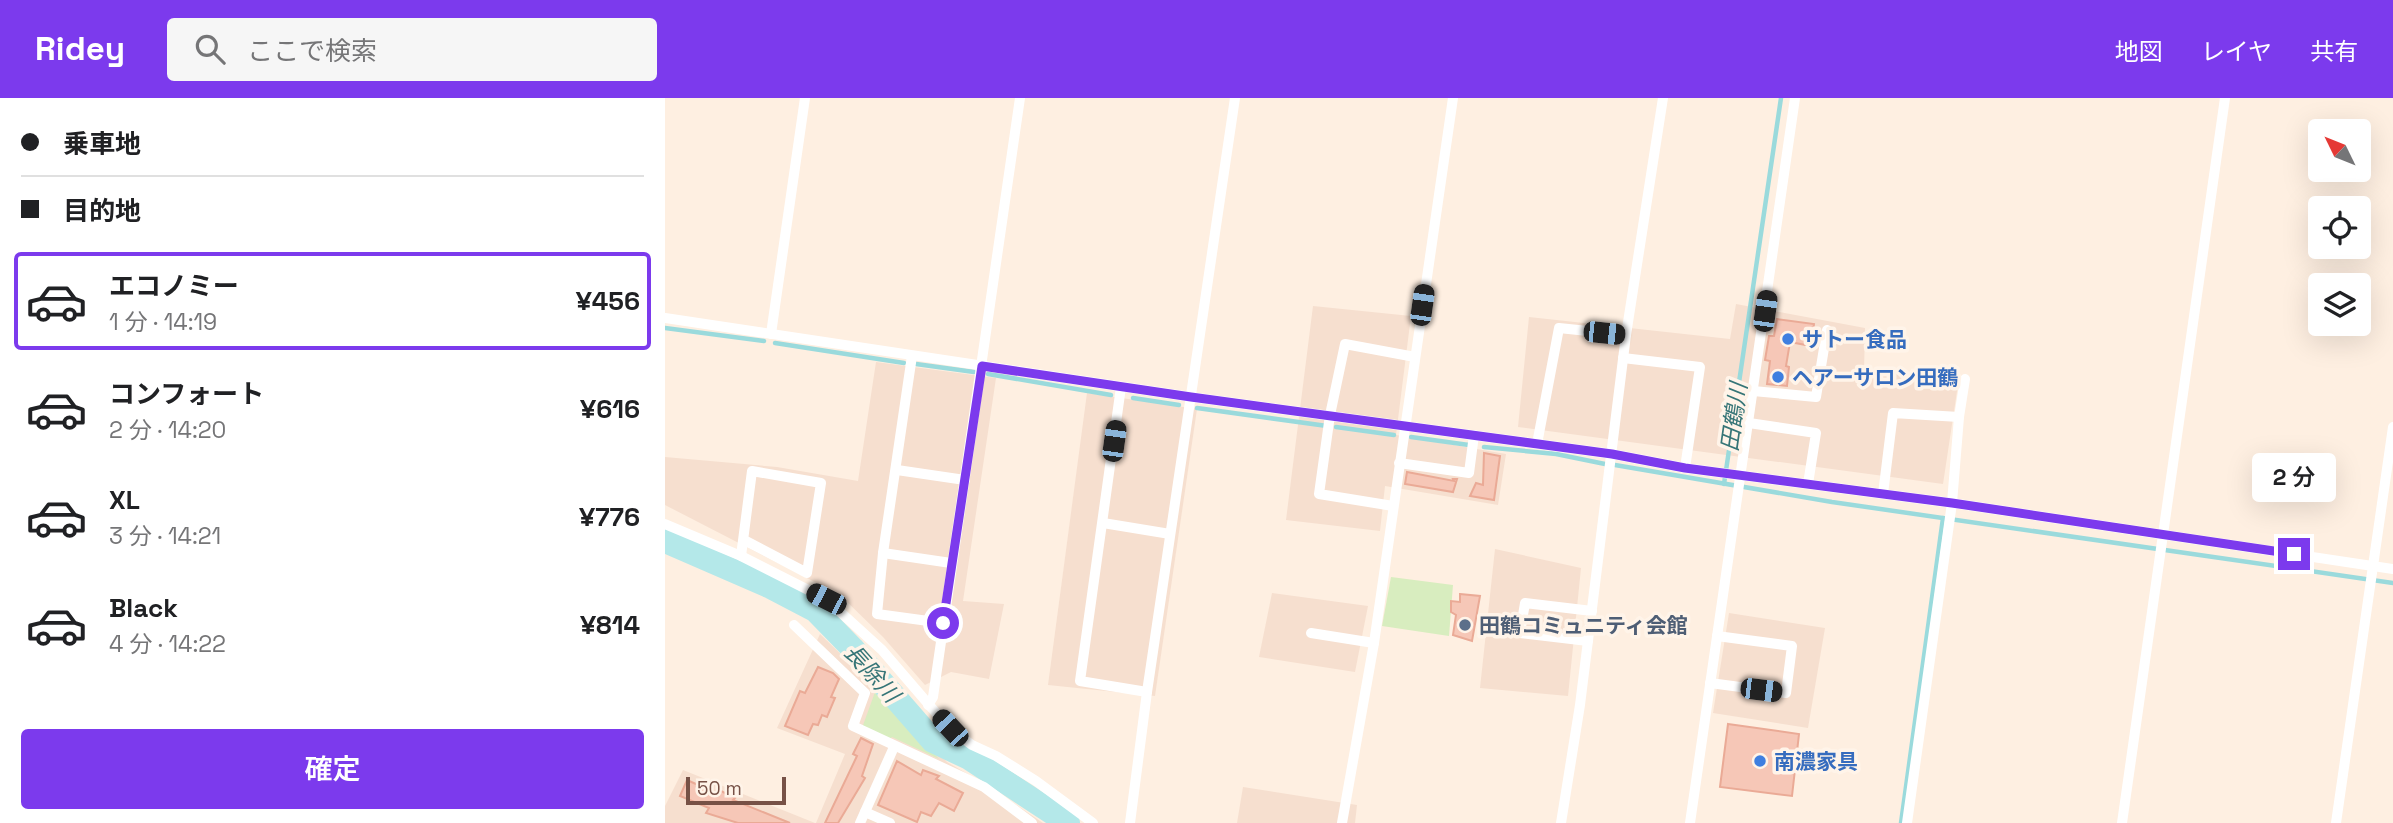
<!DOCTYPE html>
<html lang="ja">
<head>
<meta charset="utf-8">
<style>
  body { margin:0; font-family:"Space Grotesk","Noto Sans JP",sans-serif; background:#f6f6f6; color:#202124; height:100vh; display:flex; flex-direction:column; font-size:26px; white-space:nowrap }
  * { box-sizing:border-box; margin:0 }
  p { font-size:23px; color:#757577 }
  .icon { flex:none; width:38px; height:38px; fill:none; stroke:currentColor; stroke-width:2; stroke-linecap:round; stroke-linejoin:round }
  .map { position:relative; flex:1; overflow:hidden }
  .details { display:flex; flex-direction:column; background:#fff; width:665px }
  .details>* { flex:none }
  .hud { display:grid; align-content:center; height:154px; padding:0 21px; background:#fff }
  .needle { width:46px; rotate:313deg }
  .buttons { position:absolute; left:1643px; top:21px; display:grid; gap:14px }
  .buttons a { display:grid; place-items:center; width:63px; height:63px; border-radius:7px; background:#fff; box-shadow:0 7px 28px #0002; font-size:35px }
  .scale { position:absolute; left:21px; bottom:18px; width:100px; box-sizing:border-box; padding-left:7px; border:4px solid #775146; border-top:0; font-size:19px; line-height:24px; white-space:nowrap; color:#775146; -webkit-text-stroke:5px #fff4e9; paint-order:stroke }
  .end { position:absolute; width:32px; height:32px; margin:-16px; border:9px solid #7c3aed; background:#fff; box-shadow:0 0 0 4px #fff }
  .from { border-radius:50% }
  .bubble { position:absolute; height:49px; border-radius:7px; background:#fff; box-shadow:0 7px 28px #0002; font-size:23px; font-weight:600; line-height:49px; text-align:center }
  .car { position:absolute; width:21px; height:42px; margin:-21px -10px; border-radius:9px; box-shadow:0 0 5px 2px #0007; background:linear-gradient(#222 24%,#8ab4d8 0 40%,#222 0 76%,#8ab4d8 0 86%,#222 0) }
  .hud b { display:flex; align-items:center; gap:24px; height:66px; font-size:26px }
  .hud b+b { border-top:2px solid #e0e0e0 }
  .hud i { width:18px; height:18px; background:#202124 }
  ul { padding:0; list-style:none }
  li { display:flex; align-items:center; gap:21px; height:98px; margin:0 14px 10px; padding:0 7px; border:4px solid transparent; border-radius:7px }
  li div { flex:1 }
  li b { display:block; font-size:26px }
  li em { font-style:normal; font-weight:600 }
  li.current { border-color:#7c3aed }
  li>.icon { width:63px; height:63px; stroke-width:1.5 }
  .button { display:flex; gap:14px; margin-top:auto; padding:14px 21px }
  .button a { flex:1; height:80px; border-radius:7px; background:#7c3aed; color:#fff; font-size:28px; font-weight:600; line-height:80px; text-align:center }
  header { display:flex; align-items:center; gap:42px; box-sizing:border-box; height:98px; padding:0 35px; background:#7c3aed; color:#fff }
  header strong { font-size:33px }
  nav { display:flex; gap:38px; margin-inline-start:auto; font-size:24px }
  .search { width:490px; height:63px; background:#f6f6f6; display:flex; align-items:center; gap:18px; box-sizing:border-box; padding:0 24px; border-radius:7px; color:#757577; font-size:26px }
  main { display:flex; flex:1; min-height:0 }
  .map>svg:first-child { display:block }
  .residential { fill:#f6dfcf }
  .green { fill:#d8edbf }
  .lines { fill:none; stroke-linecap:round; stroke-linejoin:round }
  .stream { stroke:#9adadc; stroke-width:4.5 }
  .river { stroke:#b4e8e9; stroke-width:24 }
  .building { fill:#f6c7b7; stroke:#eaaa96; stroke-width:2 }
  .street { stroke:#fff; stroke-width:10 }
  .route { stroke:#7c3aed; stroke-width:9 }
  .shop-dot { fill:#3f7fe0; stroke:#fff4e9; stroke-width:2.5 }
  .service-dot { fill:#5c6f8a; stroke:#fff4e9; stroke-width:2.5 }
  .labels { text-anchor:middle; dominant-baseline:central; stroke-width:7; stroke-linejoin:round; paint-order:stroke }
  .shop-label { font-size:21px; font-weight:bold; fill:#366cbe; stroke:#fff4e9; text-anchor:start }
  .service-label { font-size:21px; font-weight:bold; fill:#4e5e75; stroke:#fff4e9; text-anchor:start }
  .water-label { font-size:23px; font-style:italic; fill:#367577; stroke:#fff4e9 }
</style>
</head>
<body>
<header>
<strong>Ridey</strong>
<div class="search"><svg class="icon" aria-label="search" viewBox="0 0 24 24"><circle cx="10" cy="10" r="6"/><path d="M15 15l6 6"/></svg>ここで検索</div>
<nav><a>地図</a><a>レイヤ</a><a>共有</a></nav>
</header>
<main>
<section class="details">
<div class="hud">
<b><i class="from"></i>乗車地</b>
<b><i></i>目的地</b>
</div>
<ul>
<li class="current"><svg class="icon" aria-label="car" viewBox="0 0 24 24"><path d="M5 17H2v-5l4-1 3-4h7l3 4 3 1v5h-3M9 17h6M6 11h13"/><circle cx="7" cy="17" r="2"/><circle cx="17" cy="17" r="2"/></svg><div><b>エコノミー</b><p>1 分 · 14:19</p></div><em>¥456</em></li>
<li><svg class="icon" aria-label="car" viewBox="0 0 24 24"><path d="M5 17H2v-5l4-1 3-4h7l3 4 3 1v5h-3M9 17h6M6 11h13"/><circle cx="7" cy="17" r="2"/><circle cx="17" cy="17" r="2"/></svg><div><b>コンフォート</b><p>2 分 · 14:20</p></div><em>¥616</em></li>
<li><svg class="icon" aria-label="car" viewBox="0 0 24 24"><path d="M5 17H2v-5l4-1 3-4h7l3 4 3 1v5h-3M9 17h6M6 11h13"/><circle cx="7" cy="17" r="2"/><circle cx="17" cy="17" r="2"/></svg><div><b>XL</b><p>3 分 · 14:21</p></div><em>¥776</em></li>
<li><svg class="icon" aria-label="car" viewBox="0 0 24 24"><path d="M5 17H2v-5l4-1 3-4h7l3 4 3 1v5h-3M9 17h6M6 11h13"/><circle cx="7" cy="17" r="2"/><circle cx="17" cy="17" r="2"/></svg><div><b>Black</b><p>4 分 · 14:22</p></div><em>¥814</em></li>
</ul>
<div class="button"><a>確定</a></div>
</section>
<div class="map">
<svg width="1728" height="725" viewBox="0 0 1728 725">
  <rect width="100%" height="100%" fill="#feefe1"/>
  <!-- residential -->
  <g class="residential">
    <polygon points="1071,206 1200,230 1199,274 1294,280 1278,386 853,329 864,219 1065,241"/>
    <polygon points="648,208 746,218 731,337 841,356 833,407 720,388 715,433 621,422"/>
    <polygon points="211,264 331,280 298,503 339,506 324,581 286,574 260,587 218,539 175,497 0,407 0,359 112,369 193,383"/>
    <polygon points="422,295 532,311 490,598 383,587"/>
    <polygon points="830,451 916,470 903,598 815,590"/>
    <polygon points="607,495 703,508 690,574 594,559"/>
    <polygon points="1064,515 1160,530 1143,630 1048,615"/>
    <polygon points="155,536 212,591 282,664 323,688 378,725 151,725 180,656 112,630"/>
    <polygon points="18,672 150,725 0,725 0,708"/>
    <polygon points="578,689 692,707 690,725 572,725"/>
  </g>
  <!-- green -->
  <g class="green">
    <polygon points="726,479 788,487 784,538 717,528"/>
    <polygon points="210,594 274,661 227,639 223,643 197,630"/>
  </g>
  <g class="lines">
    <!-- stream -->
    <g class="stream">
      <polyline points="0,230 99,243"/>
      <polyline points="110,245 239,265"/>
      <polyline points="251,266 309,274"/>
      <polyline points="323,276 446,297"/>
      <polyline points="468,300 514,307"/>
      <polyline points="532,310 662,328"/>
      <polyline points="671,329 729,337"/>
      <polyline points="746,339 804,347"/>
      <polyline points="819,349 891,356 940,366"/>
      <polyline points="950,367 1167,404 1728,485"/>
      <polyline points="1059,386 1116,0"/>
      <polyline points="1236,725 1278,420"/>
    </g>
    <!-- river -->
    <polyline class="river" points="0,443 106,489 150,512 187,550 268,643 304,660 403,725"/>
  </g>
  <!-- building -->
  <g class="building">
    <polygon points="1112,221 1149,226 1146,248 1125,244 1121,268 1124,269 1122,288 1102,286 1105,263 1100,262 1104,238 1109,238"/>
    <polygon points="819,355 835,358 829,402 805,398 811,385 818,387"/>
    <polygon points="742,374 789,383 788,381 792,381 788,394 740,386"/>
    <polygon points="795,496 815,498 807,543 788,537 791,517 786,514 786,503 795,504"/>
    <polygon points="153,569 168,575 174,581 166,599 170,600 162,619 157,617 153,627 148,626 143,637 120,628 135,593 140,595"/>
    <polygon points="1063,626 1134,636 1127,698 1055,689"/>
    <polygon points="196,640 208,646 197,678 200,680 173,725 160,725 192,658 188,656"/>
    <polygon points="232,663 256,677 258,672 274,678 271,681 298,695 289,713 274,705 266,718 256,714 252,724 213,707"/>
    <polygon points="22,682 51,695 52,691 70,700 68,702 125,725 73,725 41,715 44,710 15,698"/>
  </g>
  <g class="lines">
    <!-- street -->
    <g class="street">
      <polyline points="0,220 526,299 947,356 1020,370 1287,405 1728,471"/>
      <polyline points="106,236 140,0"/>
      <polyline points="247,258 218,455 286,465"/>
      <polyline points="958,260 1035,269 1020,370"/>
      <polyline points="456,289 415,583 482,594"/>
      <polyline points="1088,293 1151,299 1162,232"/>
      <polyline points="1084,325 1151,335 1143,386"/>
      <polyline points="872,346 894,230 961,237"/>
      <polyline points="734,365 804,375 809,337"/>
      <polyline points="232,372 300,382"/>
      <polyline points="1218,396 1228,315 1294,319"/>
      <polyline points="728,408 654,396 665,317 680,246 750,259"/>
      <polyline points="438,425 505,436"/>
      <polyline points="0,426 76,458 161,501 217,552 284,630 307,647 331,658 371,683 428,725"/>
      <polyline points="218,455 212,516 278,525"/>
      <polyline points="76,458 87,373 156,385 142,475 79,442"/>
      <polyline points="129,527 200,595 188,628 319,689 367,725"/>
      <polyline points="646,535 709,545"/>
      <polyline points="923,543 855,535 860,505 927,513"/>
      <polyline points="1045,585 1121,595 1127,548 1052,538"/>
      <polyline points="263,607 268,599 355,0"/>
      <polyline points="200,714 225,725"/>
      <polyline points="195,725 229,649"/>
      <polyline points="465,725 482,594 570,0"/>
      <polyline points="677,725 709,545 788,0"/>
      <polyline points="896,725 915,607 961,237 998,0"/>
      <polyline points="1025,725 1130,0"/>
      <polyline points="1242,725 1287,405 1294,319 1300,281"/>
      <polyline points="1457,725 1560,0"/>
      <polyline points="1671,725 1728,329"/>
    </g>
  </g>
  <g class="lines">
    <!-- route -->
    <polyline class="route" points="278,525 317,268 526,299 947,356 1020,370 1287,405 1629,456"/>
  </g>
  <!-- markers -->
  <g class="shop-dot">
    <circle cx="1123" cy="241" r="7"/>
    <circle cx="1113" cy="279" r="7"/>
    <circle cx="1095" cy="663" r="7"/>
  </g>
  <circle class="service-dot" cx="800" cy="527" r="7"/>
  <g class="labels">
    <!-- shop labels -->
    <g class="shop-label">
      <text x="1137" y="241">サトー食品</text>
      <text x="1127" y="279">ヘアーサロン田鶴</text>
      <text x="1109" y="663">南濃家具</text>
    </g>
    <!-- service labels -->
    <g class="service-label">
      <text x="814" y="527">田鶴コミュニティ会館</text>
    </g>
    <!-- water labels -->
    <g class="water-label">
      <text transform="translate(1069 319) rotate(-82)">田鶴川</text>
      <text transform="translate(207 575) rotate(48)">長除川</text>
    </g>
  </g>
</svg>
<div class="buttons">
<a><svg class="needle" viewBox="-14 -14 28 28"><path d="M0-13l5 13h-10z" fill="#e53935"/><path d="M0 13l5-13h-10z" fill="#757577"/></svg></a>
<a><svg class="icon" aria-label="locate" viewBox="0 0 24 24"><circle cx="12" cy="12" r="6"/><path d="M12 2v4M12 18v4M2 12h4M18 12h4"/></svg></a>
<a><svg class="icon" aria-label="layers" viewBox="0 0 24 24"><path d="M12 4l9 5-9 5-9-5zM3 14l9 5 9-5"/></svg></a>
</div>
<div class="scale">50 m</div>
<i class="end from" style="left:278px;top:525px"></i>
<i class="end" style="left:1629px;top:456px"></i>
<div class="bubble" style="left:1587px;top:355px;width:84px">2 分</div>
<i class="car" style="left:757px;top:207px;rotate:8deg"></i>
<i class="car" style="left:1100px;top:213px;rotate:8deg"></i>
<i class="car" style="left:939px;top:235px;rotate:96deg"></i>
<i class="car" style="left:449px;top:343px;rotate:8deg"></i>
<i class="car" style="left:161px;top:501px;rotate:297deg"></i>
<i class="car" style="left:1096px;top:592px;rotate:97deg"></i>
<i class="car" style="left:285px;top:630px;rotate:317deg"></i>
</div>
</main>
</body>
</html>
